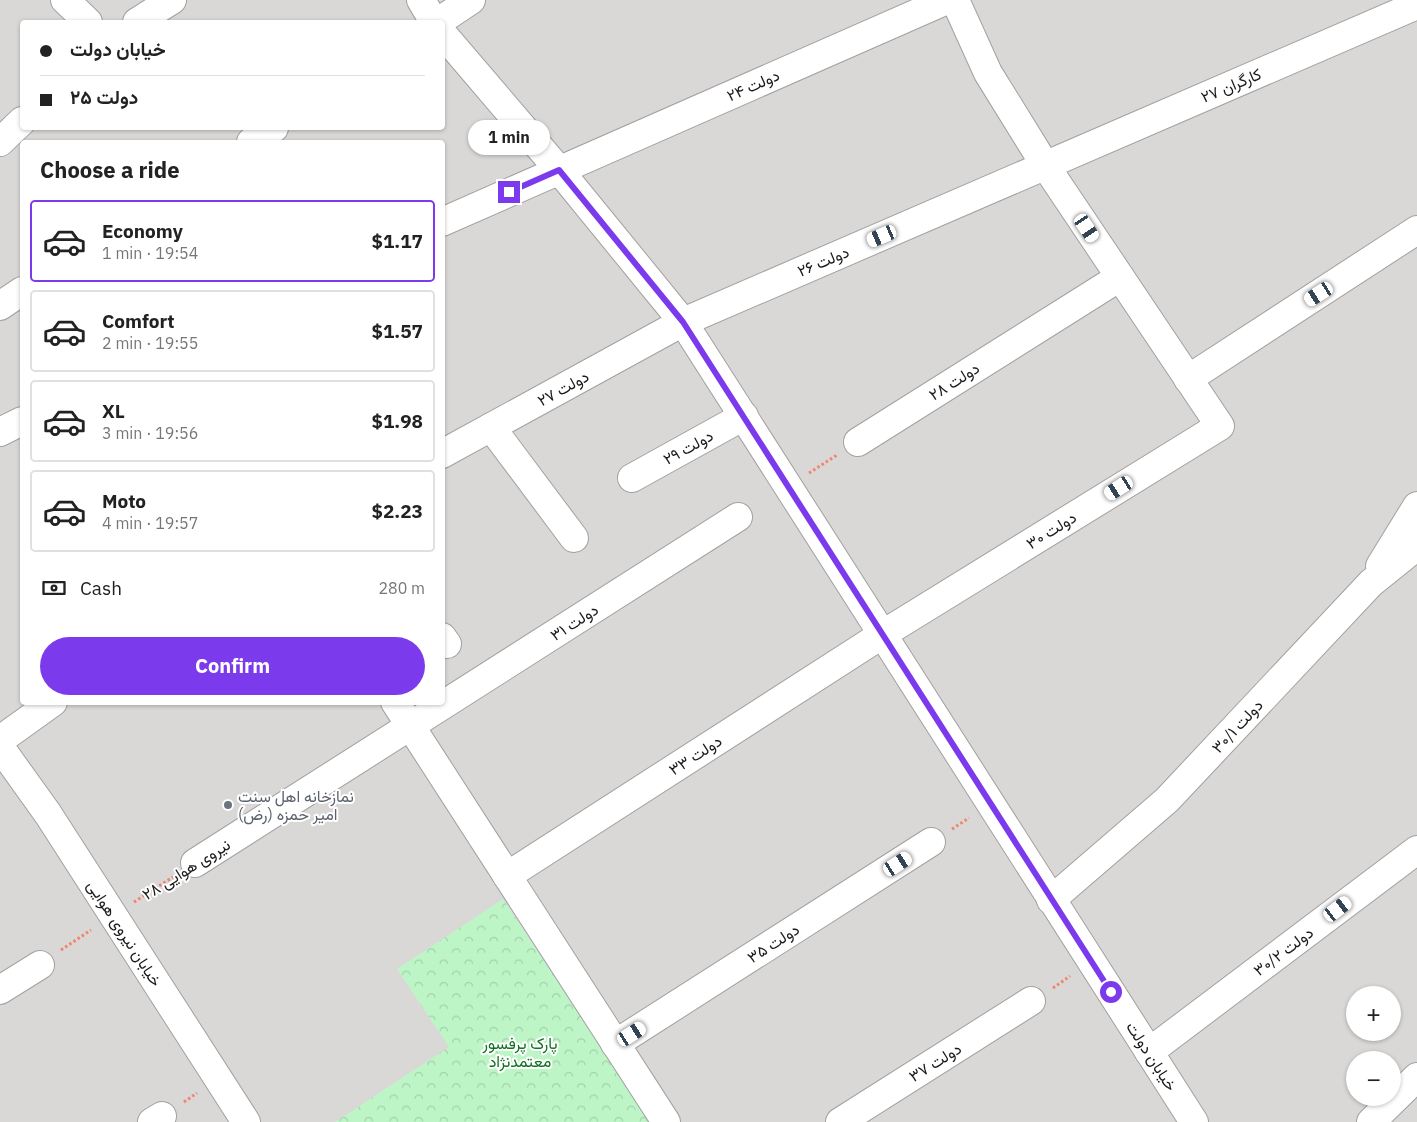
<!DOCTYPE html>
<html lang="en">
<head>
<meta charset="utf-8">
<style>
  body { margin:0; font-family:"IBM Plex Sans",Vazirmatn,sans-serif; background:#f2f2f2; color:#222; height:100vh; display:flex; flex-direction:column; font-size:19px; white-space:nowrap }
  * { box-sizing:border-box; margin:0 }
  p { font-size:16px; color:#767676 }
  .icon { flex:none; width:28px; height:28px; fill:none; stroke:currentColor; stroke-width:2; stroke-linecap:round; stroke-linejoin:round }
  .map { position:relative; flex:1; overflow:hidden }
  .drawer { position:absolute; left:20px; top:140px; width:425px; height:565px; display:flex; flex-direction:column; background:#fff; border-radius:5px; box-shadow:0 1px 4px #0004 }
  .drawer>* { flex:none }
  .top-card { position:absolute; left:20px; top:20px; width:425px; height:110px; border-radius:5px; box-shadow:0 1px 4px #0004; display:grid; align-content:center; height:110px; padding:0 20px; background:#fff }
  .tools { position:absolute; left:1346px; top:986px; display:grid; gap:10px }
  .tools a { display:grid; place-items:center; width:55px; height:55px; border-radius:50%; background:#fff; box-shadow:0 1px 4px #0004; font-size:25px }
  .end { position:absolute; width:22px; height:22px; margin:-11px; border:6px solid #7c3aed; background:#fff; box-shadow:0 0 0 2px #fff }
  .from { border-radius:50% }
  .bubble { position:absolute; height:35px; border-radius:18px; background:#fff; box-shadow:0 1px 4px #0004; font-size:16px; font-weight:700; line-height:35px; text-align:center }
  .car { position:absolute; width:15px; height:30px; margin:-15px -8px; border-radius:6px; box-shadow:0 0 4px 1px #0007; background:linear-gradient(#fff 24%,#345 0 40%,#fff 0 76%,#345 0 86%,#fff 0) }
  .top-card b { display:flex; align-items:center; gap:18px; height:48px; font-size:19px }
  .top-card b+b { border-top:1px solid #e0e0e0 }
  .top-card i { width:12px; height:12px; background:#222 }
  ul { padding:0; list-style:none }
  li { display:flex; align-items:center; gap:15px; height:82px; margin:0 10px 8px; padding:0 10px; border:2px solid #e0e0e0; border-radius:5px }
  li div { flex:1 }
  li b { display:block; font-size:19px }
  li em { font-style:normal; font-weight:700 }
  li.selected { border-color:#7c3aed }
  li>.icon { width:45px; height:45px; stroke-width:1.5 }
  h2 { padding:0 20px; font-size:22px; line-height:60px }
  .pay { display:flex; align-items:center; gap:12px; height:55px; padding:0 20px; font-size:19px }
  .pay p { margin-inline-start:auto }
  .cta { display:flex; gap:10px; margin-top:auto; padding:10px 20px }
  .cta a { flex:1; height:58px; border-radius:30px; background:#7c3aed; color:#fff; font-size:20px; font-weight:700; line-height:58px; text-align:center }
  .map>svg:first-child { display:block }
  .residential { fill:#d9d8d7; fill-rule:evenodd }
  .park { fill:url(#park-crowns) }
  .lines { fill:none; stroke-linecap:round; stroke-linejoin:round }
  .minor-casing { stroke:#a1a1a1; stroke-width:30 }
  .path { stroke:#f1846c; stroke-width:3; stroke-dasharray:2.5 2.5; stroke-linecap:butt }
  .minor { stroke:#fff; stroke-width:28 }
  .route { stroke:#7c3aed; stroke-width:6 }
  .worship-dot { fill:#6b7280; stroke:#fff; stroke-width:2 }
  .labels { text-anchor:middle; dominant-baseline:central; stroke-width:4; stroke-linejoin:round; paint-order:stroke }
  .street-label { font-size:16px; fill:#1a1a1a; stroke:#fff }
  .worship-label { font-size:16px; fill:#5b616d; stroke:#fff; text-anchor:start }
  .park-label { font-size:16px; fill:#117020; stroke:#fff }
</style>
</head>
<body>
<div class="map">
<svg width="1417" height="1122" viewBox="0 0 1417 1122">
  <defs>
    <pattern id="park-crowns" width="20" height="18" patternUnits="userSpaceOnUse" patternTransform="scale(1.25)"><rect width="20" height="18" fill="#bef5c7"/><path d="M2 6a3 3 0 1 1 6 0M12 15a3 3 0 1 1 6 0" fill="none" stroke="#a3d1aa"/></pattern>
  </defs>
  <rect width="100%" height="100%" fill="#ece9e0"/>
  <!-- residential -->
  <path class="residential" d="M0 0H1417V1122H0ZM22 22H442V128H22ZM22 142H442V702H22ZM1355 995H1392V1032H1355ZM1355 1060H1392V1098H1355Z"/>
  <!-- park -->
  <polygon class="park" points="503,899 650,1122 335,1122 449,1047 397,969"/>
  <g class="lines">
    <defs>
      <g id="minor">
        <polyline points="65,0 88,22"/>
        <polyline points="421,0 434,22"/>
        <polyline points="137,22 172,0"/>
        <polyline points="438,22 471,0"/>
        <polyline points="442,33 559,170 683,322 1194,1122"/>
        <polyline points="0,142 22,121"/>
        <polyline points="251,142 274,128"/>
        <polyline points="442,222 947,0"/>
        <polyline points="0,306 22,291"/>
        <polyline points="1188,379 1417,230"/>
        <polyline points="491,427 574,538"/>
        <polyline points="0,432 22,421"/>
        <polyline points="858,442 1120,277"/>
        <polyline points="442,454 683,322 1417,5"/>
        <polyline points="632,478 744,416"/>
        <polyline points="1380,566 1417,506"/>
        <polyline points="442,637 447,644"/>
        <polyline points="395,702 666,1122"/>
        <polyline points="0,740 53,702"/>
        <polyline points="0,747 48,814 246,1122"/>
        <polyline points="195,863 738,517"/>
        <polyline points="507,876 883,634 1220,426 1045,165 988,73 955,0"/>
        <polyline points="1051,900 1167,800 1371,583 1417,546"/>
        <polyline points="0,990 40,965"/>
        <polyline points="615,1044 931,842"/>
        <polyline points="1149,1052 1417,850"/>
        <polyline points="152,1122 162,1116"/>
        <polyline points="840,1122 1031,1001"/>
        <polyline points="1371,1122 1417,1077"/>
      </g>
    </defs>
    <!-- minor casing -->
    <use href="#minor" class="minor-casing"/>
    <!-- path -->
    <g class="path">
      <polyline points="809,473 837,455"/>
      <polyline points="952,829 969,818"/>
      <polyline points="134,902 173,877"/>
      <polyline points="61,950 91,930"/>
      <polyline points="1053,988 1070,976"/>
      <polyline points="184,1102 197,1093"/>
    </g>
    <!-- minor -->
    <use href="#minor" class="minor"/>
  </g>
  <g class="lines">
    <!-- route -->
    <polyline class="route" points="509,192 559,170 683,322 1111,992"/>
  </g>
  <!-- markers -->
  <circle class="worship-dot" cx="228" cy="805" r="5"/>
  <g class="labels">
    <!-- street labels -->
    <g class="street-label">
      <text transform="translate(753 85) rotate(-24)">دولت ۲۴</text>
      <text transform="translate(1231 85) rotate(-23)">کارگران ۲۷</text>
      <text transform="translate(823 261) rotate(-23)">دولت ۲۶</text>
      <text transform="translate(954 381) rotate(-32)">دولت ۲۸</text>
      <text transform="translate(563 388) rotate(-29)">دولت ۲۷</text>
      <text transform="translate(688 447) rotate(-29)">دولت ۲۹</text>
      <text transform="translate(1051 530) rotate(-32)">دولت ۳۰</text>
      <text transform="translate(574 622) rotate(-33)">دولت ۳۱</text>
      <text transform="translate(1237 726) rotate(-47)">دولت ۳۰/۱</text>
      <text transform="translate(695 755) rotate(-33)">دولت ۳۳</text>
      <text transform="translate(186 869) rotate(-32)">نیروی هوایی ۲۸</text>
      <text transform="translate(125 933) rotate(57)">خیابان نیروی هوایی</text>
      <text transform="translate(773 943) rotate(-33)">دولت ۳۵</text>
      <text transform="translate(1283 951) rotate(-37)">دولت ۳۰/۲</text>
      <text transform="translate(1152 1056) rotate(57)">خیابان دولت</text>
      <text transform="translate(935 1062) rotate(-32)">دولت ۳۷</text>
    </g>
    <!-- worship labels -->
    <g class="worship-label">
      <text x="238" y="796">نمازخانه اهل سنت<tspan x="238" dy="18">امیر حمزه (رض)</tspan></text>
    </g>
    <!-- park labels -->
    <g class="park-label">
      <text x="520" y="1043">پارک پرفسور<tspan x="520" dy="18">معتمدنژاد</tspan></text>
    </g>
  </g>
</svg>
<div class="tools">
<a>+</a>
<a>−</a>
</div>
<i class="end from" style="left:1111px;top:992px"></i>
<i class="end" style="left:509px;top:192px"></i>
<div class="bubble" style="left:468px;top:120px;width:82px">1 min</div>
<i class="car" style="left:1087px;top:228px;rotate:146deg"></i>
<i class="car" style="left:882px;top:236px;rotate:247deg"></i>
<i class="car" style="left:1319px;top:294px;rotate:237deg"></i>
<i class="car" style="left:1119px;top:488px;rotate:238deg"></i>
<i class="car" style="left:898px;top:864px;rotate:57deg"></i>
<i class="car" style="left:1338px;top:909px;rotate:53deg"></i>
<i class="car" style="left:632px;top:1034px;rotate:57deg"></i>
<div class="top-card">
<b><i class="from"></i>خیابان دولت</b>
<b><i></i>دولت ۲۵</b>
</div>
<section class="drawer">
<h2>Choose a ride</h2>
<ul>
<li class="selected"><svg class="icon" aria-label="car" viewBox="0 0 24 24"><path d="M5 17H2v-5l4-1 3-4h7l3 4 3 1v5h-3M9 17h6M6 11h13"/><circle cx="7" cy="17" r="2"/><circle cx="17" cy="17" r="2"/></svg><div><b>Economy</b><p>1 min · 19:54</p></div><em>$1.17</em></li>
<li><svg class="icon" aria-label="car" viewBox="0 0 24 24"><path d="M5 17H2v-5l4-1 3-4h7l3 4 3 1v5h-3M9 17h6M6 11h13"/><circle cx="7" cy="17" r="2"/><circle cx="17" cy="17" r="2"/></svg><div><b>Comfort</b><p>2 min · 19:55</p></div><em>$1.57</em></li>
<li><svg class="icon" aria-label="car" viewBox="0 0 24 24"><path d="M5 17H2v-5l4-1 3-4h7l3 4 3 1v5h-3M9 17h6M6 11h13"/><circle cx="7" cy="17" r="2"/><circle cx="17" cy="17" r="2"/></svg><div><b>XL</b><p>3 min · 19:56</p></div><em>$1.98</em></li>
<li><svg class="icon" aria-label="car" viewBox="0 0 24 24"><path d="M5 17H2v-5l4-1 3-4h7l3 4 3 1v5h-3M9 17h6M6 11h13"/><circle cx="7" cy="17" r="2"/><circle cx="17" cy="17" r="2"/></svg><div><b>Moto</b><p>4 min · 19:57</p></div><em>$2.23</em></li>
</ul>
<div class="pay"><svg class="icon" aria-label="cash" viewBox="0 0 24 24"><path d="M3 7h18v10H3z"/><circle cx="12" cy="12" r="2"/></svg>Cash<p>280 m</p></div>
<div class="cta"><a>Confirm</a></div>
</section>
</div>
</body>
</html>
